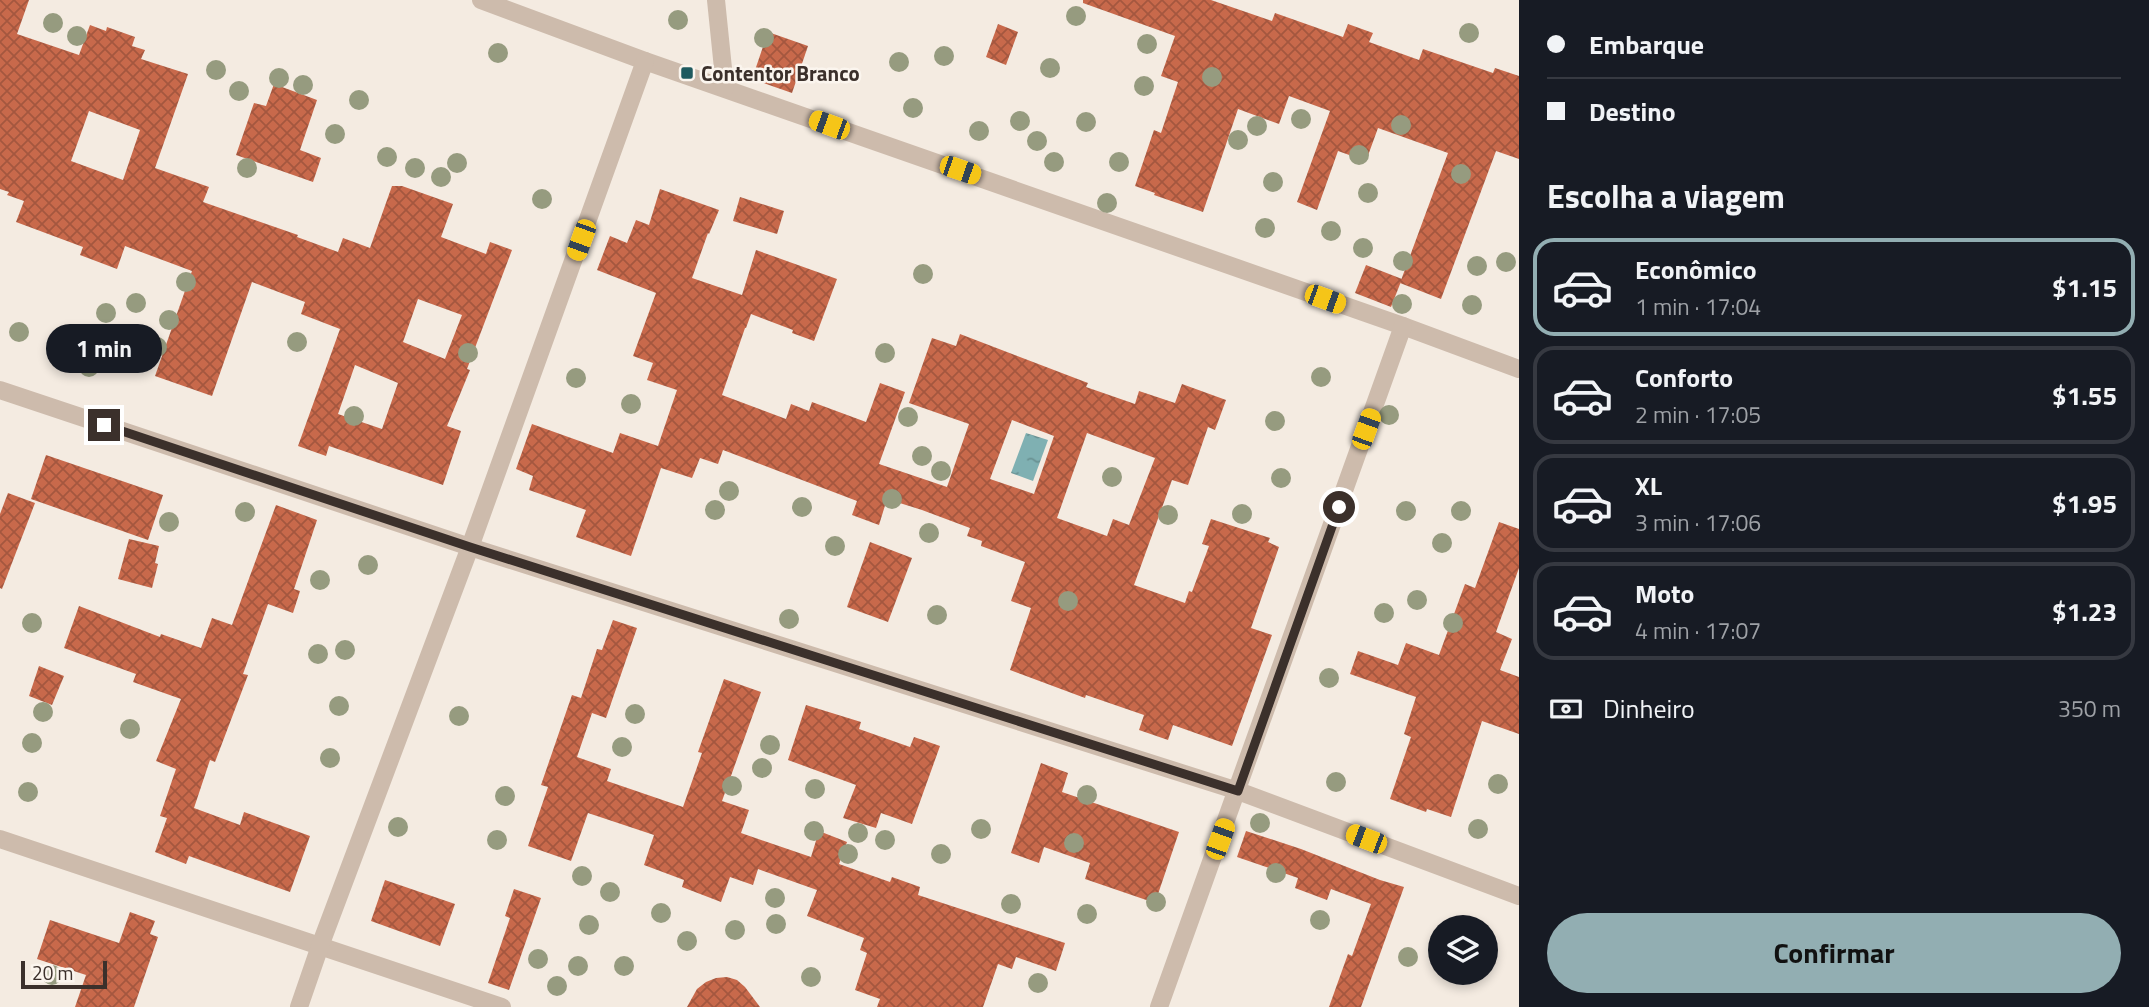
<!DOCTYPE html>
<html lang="pt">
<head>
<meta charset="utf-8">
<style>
  body { margin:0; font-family:"Titillium Web",sans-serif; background:#20242c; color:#f1f3f6; height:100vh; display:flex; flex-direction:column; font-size:26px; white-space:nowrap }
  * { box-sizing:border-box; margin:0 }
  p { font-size:23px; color:#9ea1a6 }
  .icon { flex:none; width:38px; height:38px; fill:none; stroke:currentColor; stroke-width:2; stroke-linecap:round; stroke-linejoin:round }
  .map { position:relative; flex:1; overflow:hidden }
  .drawer { display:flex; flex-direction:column; background:#171b24; width:630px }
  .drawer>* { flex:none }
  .guide { display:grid; align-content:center; height:154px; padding:0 28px; background:#171b24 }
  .fabs { position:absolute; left:1428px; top:915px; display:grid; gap:14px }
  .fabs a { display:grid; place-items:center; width:70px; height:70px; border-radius:50%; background:#171b24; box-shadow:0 4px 10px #0003; font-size:35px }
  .scale { position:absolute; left:21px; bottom:18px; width:86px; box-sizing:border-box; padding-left:7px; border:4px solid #3b302b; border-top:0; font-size:19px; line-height:24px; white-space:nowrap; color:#3b302b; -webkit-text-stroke:5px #fbf5ee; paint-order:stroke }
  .end { position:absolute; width:32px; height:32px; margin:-16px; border:9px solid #3b302b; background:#fff; box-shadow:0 0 0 4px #fff }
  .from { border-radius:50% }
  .bubble { position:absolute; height:49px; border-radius:24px; background:#171b24; box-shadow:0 4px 10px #0003; font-size:23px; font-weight:700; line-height:49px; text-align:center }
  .car { position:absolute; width:21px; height:42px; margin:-21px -10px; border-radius:9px; box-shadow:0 0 5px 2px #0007; background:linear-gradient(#f5c518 24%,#345 0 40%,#f5c518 0 76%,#345 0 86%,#f5c518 0) }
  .guide b { display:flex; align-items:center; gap:24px; height:66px; font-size:26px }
  .guide b+b { border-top:2px solid #363941 }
  .guide i { width:18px; height:18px; background:#f1f3f6 }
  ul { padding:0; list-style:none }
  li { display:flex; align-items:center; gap:21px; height:98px; margin:0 14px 10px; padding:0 14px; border:4px solid #363941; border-radius:21px }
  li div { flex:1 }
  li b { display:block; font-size:26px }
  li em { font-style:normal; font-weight:700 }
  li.on { border-color:#92aeb2 }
  li>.icon { width:63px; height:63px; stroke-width:1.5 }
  h2 { padding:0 28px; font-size:32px; line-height:84px }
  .pay { display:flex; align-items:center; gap:18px; height:77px; padding:0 28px; font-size:26px }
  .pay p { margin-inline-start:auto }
  .primary-button { display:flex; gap:14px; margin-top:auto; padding:14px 28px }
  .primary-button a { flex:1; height:80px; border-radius:42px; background:#92aeb2; color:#111; font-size:28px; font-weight:700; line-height:80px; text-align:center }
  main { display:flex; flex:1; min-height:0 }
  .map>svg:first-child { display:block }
  .water { fill:url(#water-ripples) }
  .building { fill:url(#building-cross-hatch); fill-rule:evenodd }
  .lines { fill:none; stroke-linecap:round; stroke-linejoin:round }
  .minor { stroke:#cdbbac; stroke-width:18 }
  .tree { fill:#969b7f }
  .route { stroke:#3b302b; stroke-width:9 }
  .poi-dot { fill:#1f5a5e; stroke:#fbf5ee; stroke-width:2.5 }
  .labels { text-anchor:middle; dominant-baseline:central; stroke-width:5; stroke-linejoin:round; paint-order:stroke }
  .poi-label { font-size:21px; font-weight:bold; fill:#3b302b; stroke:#fbf5ee; text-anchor:start }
</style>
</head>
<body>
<main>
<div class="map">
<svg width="1519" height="1007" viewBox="0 0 1519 1007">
  <defs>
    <pattern id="water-ripples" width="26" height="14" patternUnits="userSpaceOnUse" patternTransform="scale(1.75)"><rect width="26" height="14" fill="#7fb0b2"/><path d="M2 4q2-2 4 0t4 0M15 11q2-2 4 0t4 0" fill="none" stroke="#699091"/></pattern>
    <pattern id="building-cross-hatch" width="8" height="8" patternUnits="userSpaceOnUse" patternTransform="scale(1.75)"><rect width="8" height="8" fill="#c8694b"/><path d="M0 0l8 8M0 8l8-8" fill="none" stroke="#a4573f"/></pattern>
  </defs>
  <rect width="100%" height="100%" fill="#f4ebe1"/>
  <!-- water -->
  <polygon class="water" points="1026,433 1048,440 1033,481 1011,473"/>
  <!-- building -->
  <g class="building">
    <path d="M0 0H29L17 34 79 55 90 25 106 31 107 27 135 37 132 46 145 50 141 59 188 74 155 168 209 187 203 202 298 235 297 237 338 252 343 238 370 248 392 186H402L453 204 441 237 486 254 490 242 512 250 467 369 470 370 447 426 461 431 443 485 329 446 326 456 298 446 340 329 301 314 305 302 252 282 212 396 155 376 192 271 125 246 117 269 80 255 83 247 16 222 24 201 7 195 9 192 0 189ZM89 111 140 130 123 180 71 161ZM418 299 462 315 445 359 403 342ZM355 365 398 383 382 429 338 414Z"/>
    <polygon points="1083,0 1211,0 1272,21 1275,13 1343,37 1348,24 1373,33 1369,42 1419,60 1423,49 1493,73 1495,68 1519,76 1519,159 1496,151 1441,299 1400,283 1448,153 1378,128 1366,161 1338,151 1317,210 1297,202 1330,111 1289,96 1279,124 1238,109 1203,212 1154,195 1155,193 1135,186 1154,130 1161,133 1178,82 1161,76 1175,36 1083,3"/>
    <polygon points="998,24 1018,32 1006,65 986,57"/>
    <polygon points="768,32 808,46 792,93 752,79"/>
    <polygon points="274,84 317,100 300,150 321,158 313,182 236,155 254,103 266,106"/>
    <path d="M660 189 719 210 709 234 708 233 692 278 742 295 756 250 837 279 814 341 792 333 793 330 751 314 746 328H745L722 395 786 419 791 404 809 411 812 402 866 422 880 383 905 392 879 464 947 487 969 424 909 403 932 338 956 346 960 334 1088 383 1086 387 1135 404 1139 391 1175 403 1182 384 1226 400 1215 430 1208 427 1188 485 1172 480 1134 585 1185 603 1189 591 1192 592 1209 546 1202 544 1211 519 1270 538 1268 542 1279 547 1251 628 1272 635 1232 746 1173 725 1168 740 1139 730 1144 715 1086 695 1085 698 1010 670 1031 608 1011 601 1025 562 981 546 982 541 967 536 970 528 922 510 887 499 879 525 852 515 857 501 723 450 718 464 700 458 692 478 661 468 631 556 576 537 586 510 529 490 533 476 516 469 532 424 613 453 620 433 658 446 677 390 647 380 653 363 633 356 656 293 597 270 610 236 627 243 636 220 649 225ZM1012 420 1054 436 1034 494 990 479ZM1087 433 1155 458 1129 525 1113 519 1107 536 1057 518Z"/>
    <polygon points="740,197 784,211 777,234 733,221"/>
    <polygon points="1366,265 1402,279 1391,307 1355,293"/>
    <polygon points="46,455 163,495 148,540 31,499"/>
    <polygon points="8,493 35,503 2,589 0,588 0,514"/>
    <polygon points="276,505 317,520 294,589 300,591 293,613 268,604 243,674 248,675 215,762 210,760 194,808 240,825 244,812 310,836 290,892 189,856 186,864 155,852 167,818 160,816 176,769 156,761 181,699 133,682 136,674 64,648 79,606 160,637 161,634 201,648 212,618 232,625"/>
    <polygon points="1499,522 1519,529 1519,568 1496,632 1512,639 1500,670 1519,677 1519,734 1482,721 1451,817 1427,809 1426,812 1390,799 1411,737 1404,734 1416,697 1350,674 1358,651 1398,665 1406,643 1439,655 1465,584 1475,588"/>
    <polygon points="129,539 159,546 155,563 158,564 152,588 118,579"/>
    <polygon points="870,542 912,558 888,622 847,607"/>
    <polygon points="613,620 637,628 606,718 592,713 577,757 611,769 607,781 683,807 702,753 698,752 724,679 761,692 722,801 749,810 741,833 811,857 819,831 847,842 839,864 890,882 892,877 920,887 918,895 1065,943 1056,971 1016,957 1012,969 998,964 983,1007 877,1007 880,999 855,990 867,953 860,950 864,938 807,916 817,890 758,869 753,885 730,877 721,902 682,887 684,880 644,865 654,835 588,813 571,861 528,846 548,787 541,785 572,695 581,698 597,649 602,650"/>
    <polygon points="39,666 64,676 52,705 29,696"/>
    <polygon points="806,705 861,722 859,729 910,747 914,737 940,746 912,824 881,813 876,828 843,818 856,785 788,760"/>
    <polygon points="1041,763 1068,773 1062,792 1179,832 1155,903 1085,879 1090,863 1044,847 1039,863 1011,853"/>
    <polygon points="1246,831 1301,849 1380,880 1404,887 1361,1007 1329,1007 1348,954 1352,956 1371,904 1331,889 1327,900 1295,888 1298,878 1237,857"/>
    <polygon points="385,880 455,904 440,946 371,921"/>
    <polygon points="514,889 541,898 509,990 488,983 510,918 505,916"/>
    <polygon points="130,912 155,921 150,934 158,937 134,1007 75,1007 86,975 37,959 50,920 119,943"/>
    <polygon points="727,977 737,980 745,987 760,1007 687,1007 697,989 706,982 716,978"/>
  </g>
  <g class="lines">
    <!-- minor -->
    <g class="minor">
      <polyline points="481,0 645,61 1403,326 1519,369"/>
      <polyline points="716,0 725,88"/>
      <polyline points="0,390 470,547 1238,791 1519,896"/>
      <polyline points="0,839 502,1007"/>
      <polyline points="299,1007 320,946 470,547 645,61"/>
      <polyline points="1159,1007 1403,326"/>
    </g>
  </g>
  <!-- trees -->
  <g class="tree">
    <circle cx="1076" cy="16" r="10"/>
    <circle cx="678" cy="20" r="10"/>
    <circle cx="53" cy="23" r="10"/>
    <circle cx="1469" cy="33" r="10"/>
    <circle cx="77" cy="36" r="10"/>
    <circle cx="764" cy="38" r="10"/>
    <circle cx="1147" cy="44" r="10"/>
    <circle cx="498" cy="53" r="10"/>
    <circle cx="944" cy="56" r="10"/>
    <circle cx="899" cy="62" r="10"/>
    <circle cx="1050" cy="68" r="10"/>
    <circle cx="216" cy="70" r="10"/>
    <circle cx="1212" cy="77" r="10"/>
    <circle cx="279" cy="78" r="10"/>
    <circle cx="303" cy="85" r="10"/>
    <circle cx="1144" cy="86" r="10"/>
    <circle cx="239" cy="91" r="10"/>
    <circle cx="359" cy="100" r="10"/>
    <circle cx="913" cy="108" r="10"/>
    <circle cx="1301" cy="119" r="10"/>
    <circle cx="1020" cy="121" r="10"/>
    <circle cx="1086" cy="122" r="10"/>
    <circle cx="1401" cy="125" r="10"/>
    <circle cx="1257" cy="126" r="10"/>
    <circle cx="979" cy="131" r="10"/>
    <circle cx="335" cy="134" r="10"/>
    <circle cx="1238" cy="140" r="10"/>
    <circle cx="1037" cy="141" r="10"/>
    <circle cx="1359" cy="155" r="10"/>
    <circle cx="387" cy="157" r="10"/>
    <circle cx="1054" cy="162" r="10"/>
    <circle cx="1119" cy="162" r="10"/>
    <circle cx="457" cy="163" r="10"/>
    <circle cx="247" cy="168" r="10"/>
    <circle cx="415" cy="168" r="10"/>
    <circle cx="1461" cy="174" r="10"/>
    <circle cx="441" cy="177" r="10"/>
    <circle cx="1273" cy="182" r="10"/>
    <circle cx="1368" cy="193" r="10"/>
    <circle cx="542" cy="199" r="10"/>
    <circle cx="1107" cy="203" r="10"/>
    <circle cx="1265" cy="228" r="10"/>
    <circle cx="1331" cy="231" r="10"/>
    <circle cx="1363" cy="248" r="10"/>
    <circle cx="1403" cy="261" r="10"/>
    <circle cx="1506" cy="262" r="10"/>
    <circle cx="1477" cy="266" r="10"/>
    <circle cx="923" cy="274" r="10"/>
    <circle cx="186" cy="282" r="10"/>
    <circle cx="136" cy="303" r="10"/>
    <circle cx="1402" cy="304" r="10"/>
    <circle cx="1472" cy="305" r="10"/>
    <circle cx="106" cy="313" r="10"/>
    <circle cx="169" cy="320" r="10"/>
    <circle cx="19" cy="332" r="10"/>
    <circle cx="297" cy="342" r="10"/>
    <circle cx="157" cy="347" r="10"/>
    <circle cx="468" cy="353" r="10"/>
    <circle cx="885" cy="353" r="10"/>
    <circle cx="89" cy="367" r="10"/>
    <circle cx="1321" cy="377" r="10"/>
    <circle cx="576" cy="378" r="10"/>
    <circle cx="631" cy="404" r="10"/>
    <circle cx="1389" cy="415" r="10"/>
    <circle cx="354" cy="416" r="10"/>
    <circle cx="908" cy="417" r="10"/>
    <circle cx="1275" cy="421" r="10"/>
    <circle cx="922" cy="456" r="10"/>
    <circle cx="941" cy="471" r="10"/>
    <circle cx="1112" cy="477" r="10"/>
    <circle cx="1281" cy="478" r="10"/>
    <circle cx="729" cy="491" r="10"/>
    <circle cx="892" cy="499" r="10"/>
    <circle cx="802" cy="507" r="10"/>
    <circle cx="715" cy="510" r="10"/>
    <circle cx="1406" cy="511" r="10"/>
    <circle cx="1461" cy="511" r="10"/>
    <circle cx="245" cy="512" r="10"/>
    <circle cx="1242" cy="514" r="10"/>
    <circle cx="1168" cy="515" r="10"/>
    <circle cx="169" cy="522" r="10"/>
    <circle cx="929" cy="533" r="10"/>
    <circle cx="1442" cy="543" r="10"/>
    <circle cx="835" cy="546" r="10"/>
    <circle cx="368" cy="565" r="10"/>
    <circle cx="320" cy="580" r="10"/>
    <circle cx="1417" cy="600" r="10"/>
    <circle cx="1068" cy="601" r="10"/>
    <circle cx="1384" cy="613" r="10"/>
    <circle cx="937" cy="615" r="10"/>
    <circle cx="789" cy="619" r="10"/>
    <circle cx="32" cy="623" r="10"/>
    <circle cx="1453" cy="623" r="10"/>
    <circle cx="345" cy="650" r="10"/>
    <circle cx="318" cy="654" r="10"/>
    <circle cx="1329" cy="678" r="10"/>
    <circle cx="339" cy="706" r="10"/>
    <circle cx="43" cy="712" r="10"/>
    <circle cx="635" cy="714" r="10"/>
    <circle cx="459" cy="716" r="10"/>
    <circle cx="130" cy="729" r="10"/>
    <circle cx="32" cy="743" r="10"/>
    <circle cx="770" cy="745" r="10"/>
    <circle cx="622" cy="747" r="10"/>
    <circle cx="330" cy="758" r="10"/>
    <circle cx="762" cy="768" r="10"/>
    <circle cx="1336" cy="782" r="10"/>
    <circle cx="1498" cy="784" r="10"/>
    <circle cx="732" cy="786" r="10"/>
    <circle cx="815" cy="789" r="10"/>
    <circle cx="28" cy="792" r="10"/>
    <circle cx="1087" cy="795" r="10"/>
    <circle cx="505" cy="796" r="10"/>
    <circle cx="1260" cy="823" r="10"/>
    <circle cx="398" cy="827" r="10"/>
    <circle cx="981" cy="829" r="10"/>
    <circle cx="1478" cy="829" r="10"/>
    <circle cx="814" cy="831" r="10"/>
    <circle cx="858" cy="833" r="10"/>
    <circle cx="497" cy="840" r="10"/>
    <circle cx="885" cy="840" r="10"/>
    <circle cx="1074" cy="843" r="10"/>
    <circle cx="848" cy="854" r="10"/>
    <circle cx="941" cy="854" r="10"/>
    <circle cx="1276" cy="873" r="10"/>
    <circle cx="582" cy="876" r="10"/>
    <circle cx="610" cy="892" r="10"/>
    <circle cx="775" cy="898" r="10"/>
    <circle cx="1156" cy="902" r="10"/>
    <circle cx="1011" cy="904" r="10"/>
    <circle cx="661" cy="913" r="10"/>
    <circle cx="1087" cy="914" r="10"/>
    <circle cx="1320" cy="920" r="10"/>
    <circle cx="776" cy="924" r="10"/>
    <circle cx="589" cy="925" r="10"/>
    <circle cx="735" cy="930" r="10"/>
    <circle cx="687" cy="941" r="10"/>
    <circle cx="1408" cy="957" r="10"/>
    <circle cx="538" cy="959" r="10"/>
    <circle cx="578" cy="966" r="10"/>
    <circle cx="624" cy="966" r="10"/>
    <circle cx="52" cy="975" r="10"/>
    <circle cx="811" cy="977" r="10"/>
    <circle cx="1038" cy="983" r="10"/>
    <circle cx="557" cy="986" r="10"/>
  </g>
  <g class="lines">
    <!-- route -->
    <polyline class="route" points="104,425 470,547 1238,791 1339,507"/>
  </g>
  <!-- markers -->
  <rect class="poi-dot" x="680" y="66" width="14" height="14" rx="3.5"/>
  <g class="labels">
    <!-- poi labels -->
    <g class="poi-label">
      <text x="701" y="73">Contentor Branco</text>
    </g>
  </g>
</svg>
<div class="fabs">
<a><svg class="icon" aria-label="layers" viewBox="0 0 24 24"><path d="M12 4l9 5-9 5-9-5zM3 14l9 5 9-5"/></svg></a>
</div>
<div class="scale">20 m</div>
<i class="end from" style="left:1339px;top:507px"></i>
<i class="end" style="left:104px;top:425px"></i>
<div class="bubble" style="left:46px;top:324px;width:116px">1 min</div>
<i class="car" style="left:829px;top:125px;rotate:290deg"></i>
<i class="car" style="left:960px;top:170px;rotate:109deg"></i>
<i class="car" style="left:581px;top:240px;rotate:200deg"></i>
<i class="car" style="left:1325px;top:299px;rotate:110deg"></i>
<i class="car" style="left:1366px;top:429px;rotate:20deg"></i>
<i class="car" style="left:1220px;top:839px;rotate:20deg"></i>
<i class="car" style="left:1366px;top:839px;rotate:291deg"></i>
</div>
<section class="drawer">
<div class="guide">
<b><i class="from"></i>Embarque</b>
<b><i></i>Destino</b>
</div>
<h2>Escolha a viagem</h2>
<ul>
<li class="on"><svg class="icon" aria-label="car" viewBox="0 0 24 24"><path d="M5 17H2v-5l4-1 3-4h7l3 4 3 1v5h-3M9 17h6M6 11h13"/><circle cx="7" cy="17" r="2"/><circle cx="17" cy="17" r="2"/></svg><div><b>Econômico</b><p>1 min · 17:04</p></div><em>$1.15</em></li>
<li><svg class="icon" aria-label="car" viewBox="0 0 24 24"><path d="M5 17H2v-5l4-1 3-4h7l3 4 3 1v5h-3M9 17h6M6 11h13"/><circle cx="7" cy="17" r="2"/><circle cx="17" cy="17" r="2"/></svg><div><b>Conforto</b><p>2 min · 17:05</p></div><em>$1.55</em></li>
<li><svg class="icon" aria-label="car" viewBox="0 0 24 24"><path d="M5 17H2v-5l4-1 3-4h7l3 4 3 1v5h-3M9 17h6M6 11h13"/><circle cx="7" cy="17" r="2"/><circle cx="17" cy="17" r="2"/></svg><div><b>XL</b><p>3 min · 17:06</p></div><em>$1.95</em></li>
<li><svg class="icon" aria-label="car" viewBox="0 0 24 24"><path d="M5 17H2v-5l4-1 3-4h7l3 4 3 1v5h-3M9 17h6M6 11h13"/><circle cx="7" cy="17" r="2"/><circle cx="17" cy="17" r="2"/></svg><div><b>Moto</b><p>4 min · 17:07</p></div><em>$1.23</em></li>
</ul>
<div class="pay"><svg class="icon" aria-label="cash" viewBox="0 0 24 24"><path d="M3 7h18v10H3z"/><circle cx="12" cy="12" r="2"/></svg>Dinheiro<p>350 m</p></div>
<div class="primary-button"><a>Confirmar</a></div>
</section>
</main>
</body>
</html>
